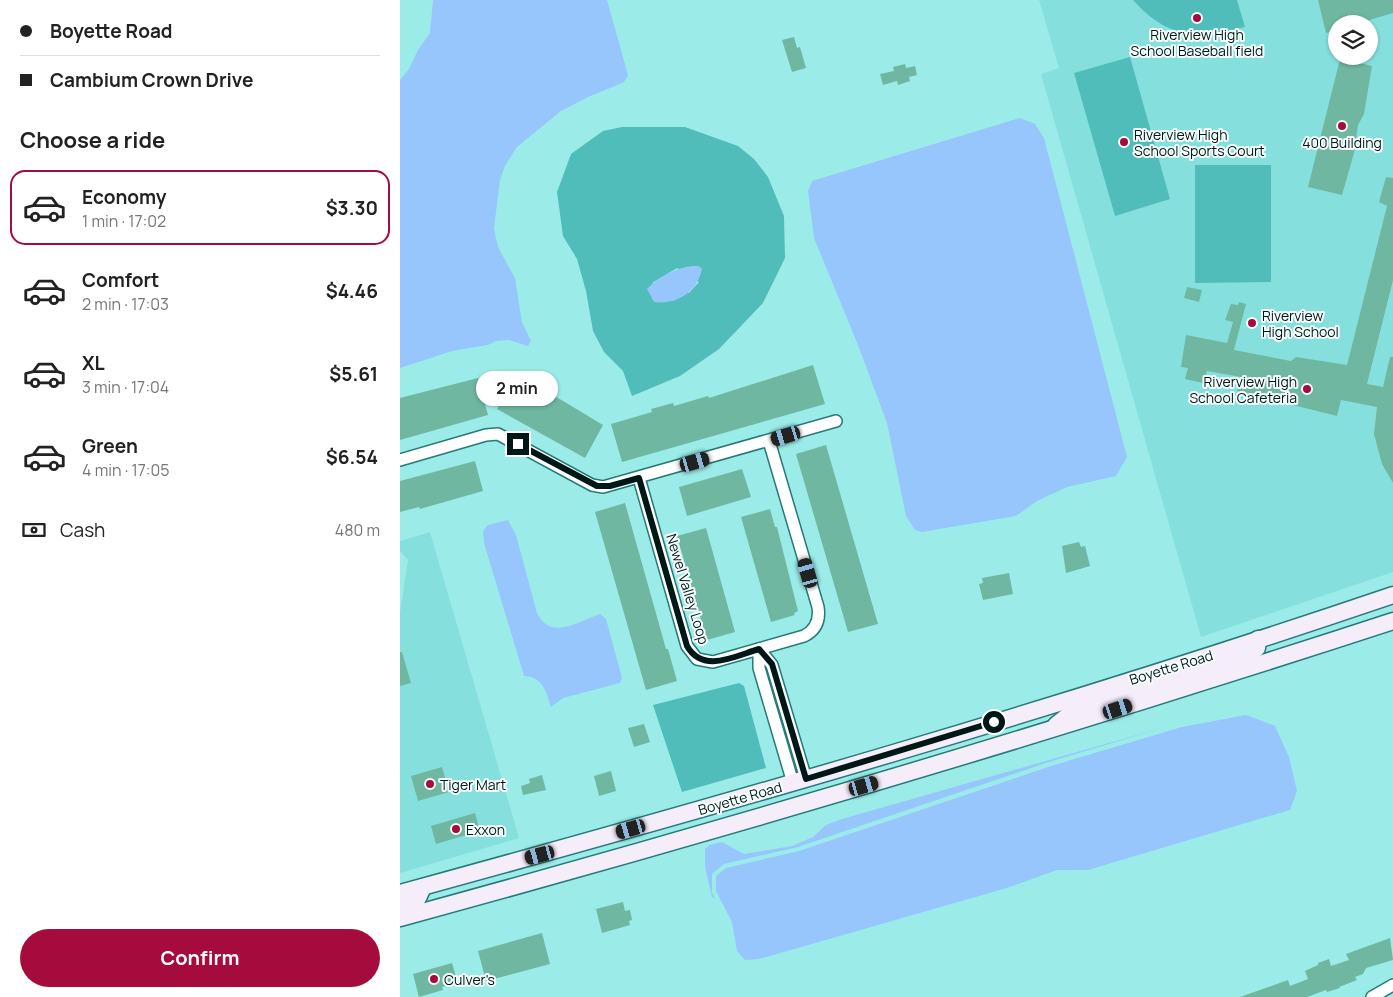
<!DOCTYPE html>
<html lang="en">
<head>
<meta charset="utf-8">
<style>
  body { margin:0; font-family:Manrope,sans-serif; background:#f6f6f6; color:#222; height:100vh; display:flex; flex-direction:column; font-size:19px; white-space:nowrap }
  * { box-sizing:border-box; margin:0 }
  p { font-size:16px; color:#767676 }
  .icon { flex:none; width:28px; height:28px; fill:none; stroke:currentColor; stroke-width:2; stroke-linecap:round; stroke-linejoin:round }
  .map { position:relative; flex:1; overflow:hidden }
  .details { display:flex; flex-direction:column; background:#fff; width:400px }
  .details>* { flex:none }
  .top-card { display:grid; align-content:center; height:110px; padding:0 20px; background:#fff }
  .buttons { position:absolute; left:928px; top:15px; display:grid; gap:10px }
  .buttons a { display:grid; place-items:center; width:50px; height:50px; border-radius:50%; background:#fff; box-shadow:0 1px 4px #0004; font-size:25px }
  .end { position:absolute; width:22px; height:22px; margin:-11px; border:6px solid #001717; background:#fff; box-shadow:0 0 0 2px #fff }
  .from { border-radius:50% }
  .bubble { position:absolute; height:35px; border-radius:18px; background:#fff; box-shadow:0 1px 4px #0004; font-size:16px; font-weight:700; line-height:35px; text-align:center }
  .car { position:absolute; width:15px; height:30px; margin:-15px -8px; border-radius:6px; box-shadow:0 0 4px 1px #0007; background:linear-gradient(#222 24%,#8ab4d8 0 40%,#222 0 76%,#8ab4d8 0 86%,#222 0) }
  .top-card b { display:flex; align-items:center; gap:18px; height:48px; font-size:19px }
  .top-card b+b { border-top:1px solid #e0e0e0 }
  .top-card i { width:12px; height:12px; background:#222 }
  ul { padding:0; list-style:none }
  li { display:flex; align-items:center; gap:15px; height:75px; margin:0 10px 8px; padding:0 10px; border:2px solid transparent; border-radius:15px }
  li div { flex:1 }
  li b { display:block; font-size:19px }
  li em { font-style:normal; font-weight:700 }
  li.current { border-color:#a50b3c }
  li>.icon { width:45px; height:45px; stroke-width:1.5 }
  h2 { padding:0 20px; font-size:22px; line-height:60px }
  .pay { display:flex; align-items:center; gap:12px; height:55px; padding:0 20px; font-size:19px }
  .pay p { margin-inline-start:auto }
  .primary-button { display:flex; gap:10px; margin-top:auto; padding:10px 20px }
  .primary-button a { flex:1; height:58px; border-radius:30px; background:#a50b3c; color:#fff; font-size:20px; font-weight:700; line-height:58px; text-align:center }
  main { display:flex; flex:1; min-height:0 }
  .map>svg:first-child { display:block }
  .built { fill:#85e0dd; fill-rule:evenodd }
  .green { fill:#50bdba; fill-rule:evenodd }
  .water { fill:#97c6fd }
  .building { fill:#6fb7a1 }
  .lines { fill:none; stroke-linecap:round; stroke-linejoin:round }
  .street-casing { stroke:#257a78; stroke-width:14 }
  .secondary-casing { stroke:#257a78; stroke-width:19 }
  .street { stroke:#fff; stroke-width:11 }
  .secondary { stroke:#f6edfb; stroke-width:16 }
  .route { stroke:#001717; stroke-width:6 }
  .poi-dot { fill:#a50b3c; stroke:#f6fdfd; stroke-width:2 }
  .labels { text-anchor:middle; dominant-baseline:central; stroke-width:4; stroke-linejoin:round; paint-order:stroke }
  .poi-label { font-size:14px; fill:#001717; stroke:#f6fdfd; text-anchor:start }
  .street-label { font-size:14px; fill:#001717; stroke:#f6fdfd }
</style>
</head>
<body>
<main>
<section class="details">
<div class="top-card">
<b><i class="from"></i>Boyette Road</b>
<b><i></i>Cambium Crown Drive</b>
</div>
<h2>Choose a ride</h2>
<ul>
<li class="current"><svg class="icon" aria-label="car" viewBox="0 0 24 24"><path d="M5 17H2v-5l4-1 3-4h7l3 4 3 1v5h-3M9 17h6M6 11h13"/><circle cx="7" cy="17" r="2"/><circle cx="17" cy="17" r="2"/></svg><div><b>Economy</b><p>1 min · 17:02</p></div><em>$3.30</em></li>
<li><svg class="icon" aria-label="car" viewBox="0 0 24 24"><path d="M5 17H2v-5l4-1 3-4h7l3 4 3 1v5h-3M9 17h6M6 11h13"/><circle cx="7" cy="17" r="2"/><circle cx="17" cy="17" r="2"/></svg><div><b>Comfort</b><p>2 min · 17:03</p></div><em>$4.46</em></li>
<li><svg class="icon" aria-label="car" viewBox="0 0 24 24"><path d="M5 17H2v-5l4-1 3-4h7l3 4 3 1v5h-3M9 17h6M6 11h13"/><circle cx="7" cy="17" r="2"/><circle cx="17" cy="17" r="2"/></svg><div><b>XL</b><p>3 min · 17:04</p></div><em>$5.61</em></li>
<li><svg class="icon" aria-label="car" viewBox="0 0 24 24"><path d="M5 17H2v-5l4-1 3-4h7l3 4 3 1v5h-3M9 17h6M6 11h13"/><circle cx="7" cy="17" r="2"/><circle cx="17" cy="17" r="2"/></svg><div><b>Green</b><p>4 min · 17:05</p></div><em>$6.54</em></li>
</ul>
<div class="pay"><svg class="icon" aria-label="cash" viewBox="0 0 24 24"><path d="M3 7h18v10H3z"/><circle cx="12" cy="12" r="2"/></svg>Cash<p>480 m</p></div>
<div class="primary-button"><a>Confirm</a></div>
</section>
<div class="map">
<svg width="993" height="997" viewBox="0 0 993 997">
  <rect width="100%" height="100%" fill="#9bece8"/>
  <!-- built -->
  <g class="built">
    <path d="M639 0H993V572L801 637 641 74 659 68ZM936 24H969V56H936Z"/>
    <polygon points="30,532 119,838 0,873 0,612 8,560 0,551 0,541"/>
  </g>
  <!-- green -->
  <g class="green">
    <path d="M733 0H837L845 27C796 39 768 39 733 0Z"/>
    <polygon points="730,57 770,199 715,216 674,73"/>
    <path d="M222 127H285L338 146 354 159 368 177 384 216 385 258 363 303 319 349 280 376 232 396 223 371 204 352 193 331 186 291 177 259 163 236 157 192 171 154 203 131ZM277 268 299 282 289 293 252 283Z"/>
    <polygon points="795,165 871,165 871,282 795,283"/>
    <polygon points="339,683 344,686 366,768 282,792 253,705"/>
  </g>
  <!-- water -->
  <g class="water">
    <polygon points="33,0 207,0 228,75 224,82 215,86 188,97 161,111 117,147 105,166 100,180 94,228 96,239 99,249 115,278 122,322 131,341 128,346 109,340 96,341 88,345 52,351 0,368 0,80 9,69 18,50 30,33"/>
    <polygon points="620,118 635,124 644,138 727,457 716,476 667,487 637,501 616,516 522,532 515,530 506,516 487,423 458,345 414,238 408,191 412,181"/>
    <path d="M292 266H299L302 269C297 292 277 305 254 302L247 289C258 277 276 268 292 266Z"/>
    <path d="M108 520 116 535 137 613C151 641 177 622 200 614L206 619 222 678 220 683 163 698 151 707C146 691 143 677 124 676L84 543 83 531 88 525Z"/>
    <polygon points="846,715 875,726 889,757 897,791 890,810 688,870 657,870 607,888 359,959 345,960 337,951 332,922 316,891 316,876 326,868 399,851 651,766 782,727"/>
    <polygon points="765,727 649,762 398,847 324,864 312,874 312,892 315,899 312,897 305,867 305,849 309,845 322,842 344,854 392,846 413,837 426,825 442,819"/>
  </g>
  <!-- building -->
  <g class="building">
    <polygon points="918,0 993,0 993,13 956,24 936,24 936,30 926,33"/>
    <polygon points="394,37 397,48 400,47 406,68 392,72 382,40"/>
    <polygon points="940,59 960,61 960,63 972,66 964,114 958,125 954,153 942,195 908,187"/>
    <polygon points="505,64 506,68 515,66 517,75 509,77 510,81 498,85 497,81 483,85 480,74 494,71 493,67"/>
    <polygon points="986,177 993,178 993,280 967,384 983,387 990,357 993,357 993,483 982,464 974,434 977,407 941,400 937,416 837,391 841,377 807,371 803,383 785,379 788,368 781,367 786,335 827,343 833,322 825,320 831,304 838,305 839,302 846,304 834,350 891,361 896,357 947,365 987,206 979,202"/>
    <polygon points="787,287 802,290 799,302 784,298"/>
    <polygon points="413,365 425,404 222,462 211,424 252,412 251,409 273,403 274,406 308,396 309,398"/>
    <polygon points="115,376 148,392 203,425 185,458 97,409"/>
    <polygon points="78,378 88,415 0,440 0,398"/>
    <polygon points="426,445 478,624 448,632 396,454"/>
    <polygon points="75,461 83,491 20,509 19,507 0,512 0,481"/>
    <polygon points="342,469 351,497 287,516 279,487"/>
    <polygon points="225,503 266,649 268,649 277,681 246,690 195,512"/>
    <polygon points="370,509 375,527 377,527 398,611 394,613 395,615 371,622 341,517"/>
    <polygon points="306,528 335,632 307,640 277,536"/>
    <polygon points="679,542 681,547 685,546 690,566 666,573 662,546"/>
    <polygon points="609,573 613,594 583,600 579,584 583,583 582,578"/>
    <polygon points="0,652 2,652 11,683 0,686"/>
    <polygon points="244,724 250,742 234,747 228,728"/>
    <polygon points="42,767 49,792 18,801 11,776"/>
    <polygon points="211,771 216,791 199,796 194,776"/>
    <polygon points="142,775 146,790 123,795 121,786 130,783 129,779"/>
    <polygon points="75,813 80,831 36,844 31,826"/>
    <polygon points="223,902 225,911 230,910 232,920 229,921 230,925 202,933 196,909"/>
    <polygon points="142,933 150,964 86,981 78,951"/>
    <polygon points="990,938 993,960 966,968 963,974 955,977 957,980 939,987 940,988 927,992 926,990 907,997 840,997 888,980 890,986 908,979 905,971 918,965 918,963 929,959 931,966 949,960 946,954"/>
    <polygon points="52,963 58,983 42,987 43,990 19,997 13,974"/>
  </g>
  <g class="lines">
    <defs>
      <g id="street">
        <polyline points="0,460 86,435 98,434 192,485 203,487 436,421"/>
        <path d="M239 478 287 646 297 659 313 662 404 636C416 630 420 620 418 607L369 441"/>
        <polyline points="359,649 372,665 406,779"/>
        <polyline points="359,649 359,668 393,783"/>
        <polyline points="972,997 993,985"/>
      </g>
      <g id="secondary">
        <polyline points="656,725 675,710 685,706 849,654 857,648 858,639"/>
        <path d="M0 893C333 802 666 706 993 595"/>
        <polyline points="0,906 18,898 23,887"/>
        <path d="M0 918C334 827 665 728 993 621"/>
      </g>
    </defs>
    <!-- street casing -->
    <use href="#street" class="street-casing"/>
    <!-- secondary casing -->
    <use href="#secondary" class="secondary-casing"/>
    <!-- street -->
    <use href="#street" class="street"/>
    <!-- secondary -->
    <use href="#secondary" class="secondary"/>
  </g>
  <g class="lines">
    <!-- route -->
    <path class="route" d="M118 444 197 486H210L239 478 287 646C303 674 335 656 359 649L372 664 406 779 594 722"/>
  </g>
  <!-- markers -->
  <g class="poi-dot">
    <circle cx="797" cy="18" r="5"/>
    <circle cx="942" cy="126" r="5"/>
    <circle cx="724" cy="142" r="5"/>
    <circle cx="852" cy="323" r="5"/>
    <circle cx="907" cy="389" r="5"/>
    <circle cx="30" cy="784" r="5"/>
    <circle cx="56" cy="829" r="5"/>
    <circle cx="34" cy="979" r="5"/>
  </g>
  <g class="labels">
    <!-- poi labels -->
    <g class="poi-label">
      <text x="797" y="34" text-anchor="middle">Riverview High<tspan x="797" dy="16">School Baseball field</tspan></text>
      <text x="734" y="134">Riverview High<tspan x="734" dy="16">School Sports Court</tspan></text>
      <text x="942" y="142" text-anchor="middle">400 Building</text>
      <text x="862" y="315">Riverview<tspan x="862" dy="16">High School</tspan></text>
      <text x="897" y="381" text-anchor="end">Riverview High<tspan x="897" dy="16">School Cafeteria</tspan></text>
      <text x="40" y="784">Tiger Mart</text>
      <text x="66" y="829">Exxon</text>
      <text x="44" y="979">Culver's</text>
    </g>
    <!-- street labels -->
    <g class="street-label">
      <text transform="translate(288 589) rotate(73)">Newel Valley Loop</text>
      <text transform="translate(771 667) rotate(-17)">Boyette Road</text>
      <text transform="translate(340 798) rotate(-16)">Boyette Road</text>
    </g>
  </g>
</svg>
<div class="buttons">
<a><svg class="icon" aria-label="layers" viewBox="0 0 24 24"><path d="M12 4l9 5-9 5-9-5zM3 14l9 5 9-5"/></svg></a>
</div>
<i class="end from" style="left:594px;top:722px"></i>
<i class="end" style="left:118px;top:444px"></i>
<div class="bubble" style="left:76px;top:371px;width:82px">2 min</div>
<i class="car" style="left:386px;top:436px;rotate:253deg"></i>
<i class="car" style="left:295px;top:462px;rotate:74deg"></i>
<i class="car" style="left:408px;top:573px;rotate:344deg"></i>
<i class="car" style="left:718px;top:709px;rotate:72deg"></i>
<i class="car" style="left:464px;top:786px;rotate:74deg"></i>
<i class="car" style="left:231px;top:829px;rotate:254deg"></i>
<i class="car" style="left:140px;top:855px;rotate:255deg"></i>
</div>
</main>
</body>
</html>
